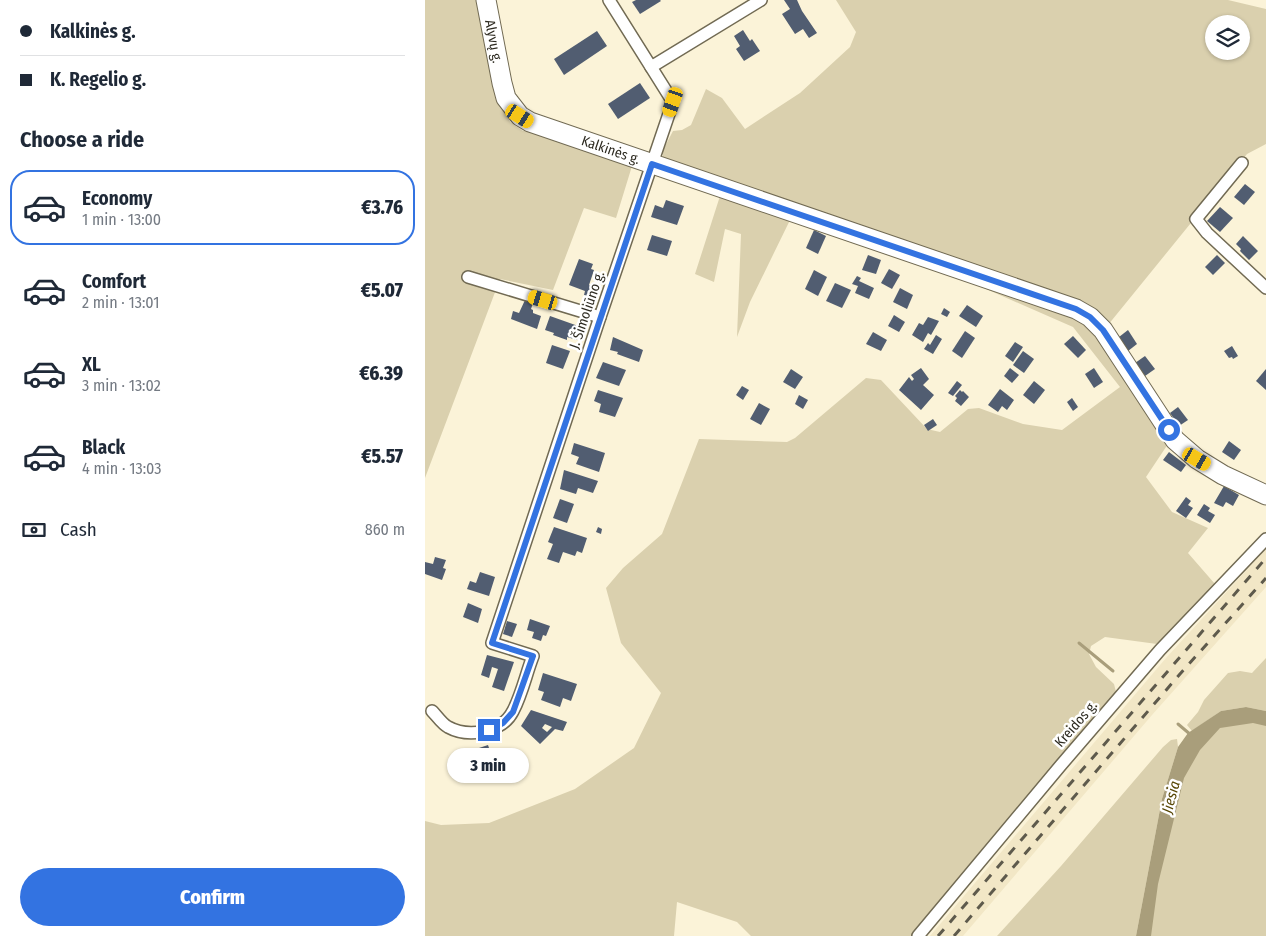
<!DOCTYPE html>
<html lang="en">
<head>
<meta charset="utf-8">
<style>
  body { margin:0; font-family:"Fira Sans Condensed",sans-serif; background:#f6f6f7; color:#1f2937; height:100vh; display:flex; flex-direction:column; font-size:19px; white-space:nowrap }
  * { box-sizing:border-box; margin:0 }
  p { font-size:16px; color:#747a83 }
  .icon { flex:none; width:28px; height:28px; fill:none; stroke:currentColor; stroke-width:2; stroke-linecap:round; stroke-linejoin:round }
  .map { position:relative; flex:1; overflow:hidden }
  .panel { display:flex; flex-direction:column; background:#fff; width:425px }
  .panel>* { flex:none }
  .banner { display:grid; align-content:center; height:110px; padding:0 20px; background:#fff }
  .controls { position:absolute; left:780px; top:15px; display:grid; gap:10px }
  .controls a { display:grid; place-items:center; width:45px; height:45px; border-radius:50%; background:#fff; box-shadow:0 1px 4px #0004; font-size:25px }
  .end { position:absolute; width:22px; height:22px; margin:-11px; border:6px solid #3373e1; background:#fff; box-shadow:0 0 0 2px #fff }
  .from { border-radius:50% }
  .bubble { position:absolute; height:35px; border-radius:18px; background:#fff; box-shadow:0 1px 4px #0004; font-size:16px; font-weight:800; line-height:35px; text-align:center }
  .car { position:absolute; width:15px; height:30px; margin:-15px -8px; border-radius:6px; box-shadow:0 0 4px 1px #0007; background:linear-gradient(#f5c518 24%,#345 0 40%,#f5c518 0 76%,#345 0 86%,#f5c518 0) }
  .banner b { display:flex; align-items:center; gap:18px; height:48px; font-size:19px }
  .banner b+b { border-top:1px solid #e0e1e3 }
  .banner i { width:12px; height:12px; background:#1f2937 }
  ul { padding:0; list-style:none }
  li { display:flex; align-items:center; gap:15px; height:75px; margin:0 10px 8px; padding:0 10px; border:2px solid transparent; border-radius:20px }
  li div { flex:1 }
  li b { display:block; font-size:19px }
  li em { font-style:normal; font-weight:800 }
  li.selected { border-color:#3373e1 }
  li>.icon { width:45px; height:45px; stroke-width:1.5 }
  h2 { padding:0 20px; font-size:22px; line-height:60px }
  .pay { display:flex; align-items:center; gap:12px; height:55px; padding:0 20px; font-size:19px }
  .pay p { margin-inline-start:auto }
  .primary-button { display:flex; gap:10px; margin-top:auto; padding:10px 20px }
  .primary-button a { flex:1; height:58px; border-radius:30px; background:#3373e1; color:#fff; font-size:20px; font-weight:800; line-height:58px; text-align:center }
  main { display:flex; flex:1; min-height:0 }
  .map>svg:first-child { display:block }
  .built { fill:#f2e7c6 }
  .green { fill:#dad0ae; fill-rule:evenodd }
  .water { fill:#a99e7b }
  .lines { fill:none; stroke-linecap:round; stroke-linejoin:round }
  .stream { stroke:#a99e7b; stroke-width:3 }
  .building { fill:#515d71; fill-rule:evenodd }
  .street-casing { stroke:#716a53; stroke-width:14 }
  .primary-casing { stroke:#716a53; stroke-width:21 }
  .street { stroke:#fff; stroke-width:11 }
  .primary { stroke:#fff; stroke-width:19 }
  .rail { stroke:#5e5a4c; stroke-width:3; stroke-dasharray:9 9; stroke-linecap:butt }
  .route { stroke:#3373e1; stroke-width:6 }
  .labels { text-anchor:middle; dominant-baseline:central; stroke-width:5; stroke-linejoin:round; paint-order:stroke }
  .street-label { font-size:14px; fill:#2d2a20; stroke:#fff }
  .water-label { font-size:15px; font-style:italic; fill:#574604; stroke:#fff }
</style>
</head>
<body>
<main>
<section class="panel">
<div class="banner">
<b><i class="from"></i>Kalkinės g.</b>
<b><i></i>K. Regelio g.</b>
</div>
<h2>Choose a ride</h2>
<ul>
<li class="selected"><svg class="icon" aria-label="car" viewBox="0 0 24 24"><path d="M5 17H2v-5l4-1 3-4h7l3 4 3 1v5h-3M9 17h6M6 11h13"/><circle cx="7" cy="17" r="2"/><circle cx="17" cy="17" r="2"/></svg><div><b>Economy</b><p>1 min · 13:00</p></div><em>€3.76</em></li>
<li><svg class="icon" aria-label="car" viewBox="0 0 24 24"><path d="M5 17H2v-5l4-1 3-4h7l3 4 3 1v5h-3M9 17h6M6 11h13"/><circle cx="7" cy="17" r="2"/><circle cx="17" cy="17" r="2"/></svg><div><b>Comfort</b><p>2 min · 13:01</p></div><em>€5.07</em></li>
<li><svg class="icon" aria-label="car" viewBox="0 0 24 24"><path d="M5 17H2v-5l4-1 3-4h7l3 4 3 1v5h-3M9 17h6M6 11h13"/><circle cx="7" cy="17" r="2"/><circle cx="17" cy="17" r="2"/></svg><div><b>XL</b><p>3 min · 13:02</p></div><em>€6.39</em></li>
<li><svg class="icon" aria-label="car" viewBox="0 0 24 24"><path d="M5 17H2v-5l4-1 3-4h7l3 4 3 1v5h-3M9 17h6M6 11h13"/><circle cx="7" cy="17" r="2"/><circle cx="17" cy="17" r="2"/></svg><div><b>Black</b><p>4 min · 13:03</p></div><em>€5.57</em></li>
</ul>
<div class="pay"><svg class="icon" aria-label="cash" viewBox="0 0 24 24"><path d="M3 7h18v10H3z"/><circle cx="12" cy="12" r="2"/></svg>Cash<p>860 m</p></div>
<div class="primary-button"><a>Confirm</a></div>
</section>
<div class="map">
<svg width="841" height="936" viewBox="0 0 841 936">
  <rect width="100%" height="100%" fill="#fbf3d8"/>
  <!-- built -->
  <polygon class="built" points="841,549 841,587 727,715 538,936 505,936 741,658"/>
  <!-- green -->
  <g class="green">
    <polygon points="0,0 57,0 80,110 85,122 98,131 104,130 207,166 191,218 159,208 128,290 75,279 0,478"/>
    <path d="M411 0H803L841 9V144L822 154 683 325 243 162 238 157V150L248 131 257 130 266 125 281 89 297 98 320 129 375 93 425 47 431 32ZM789 24H816V51H789Z"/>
    <polygon points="295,196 366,218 325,302 312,337 316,234 300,229 289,282 270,274"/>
    <polygon points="543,281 658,319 673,330 745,441 721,477 747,512 783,528 763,553 790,584 732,644 680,637 666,646 664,654 671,667 689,684 691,692 571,838 487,936 326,936 312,922 252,902 249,936 0,936 0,821 16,825 64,823 150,789 209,748 236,693 196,643 181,588 198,568 237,534 274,439 362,442 370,438 441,378 456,380 502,429 515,432 543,409 554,408 598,424 637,430 695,387 648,327"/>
    <polygon points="841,658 841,711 821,707 796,711 767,731 762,725 773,712 779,700 803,673 815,671 827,673"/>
    <polygon points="841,719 841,936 717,936 756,760 794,722"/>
    <polygon points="752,739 753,747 737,799 711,936 572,936 636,866 738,747 746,740"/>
  </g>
  <!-- water -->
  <polygon class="water" points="821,707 841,711 841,726 828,723 795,728 775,750 759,778 733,884 726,936 711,936 737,799 753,747 763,733 796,711"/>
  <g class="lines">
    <!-- stream -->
    <g class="stream">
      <polyline points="654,643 688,671"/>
      <polyline points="753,724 766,735"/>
    </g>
  </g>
  <!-- building -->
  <g class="building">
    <polygon points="211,0 235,0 236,1 215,14 207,2"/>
    <polygon points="359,0 372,0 377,11 392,33 384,38 378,29 370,34 357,14 365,9"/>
    <polygon points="318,30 325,41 327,39 335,51 319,61 311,49 315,46 309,36"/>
    <polygon points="172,31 182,46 139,75 129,59"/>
    <polygon points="215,83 225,98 193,119 183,104"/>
    <polygon points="820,184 830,192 819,205 809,197"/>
    <polygon points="241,200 259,206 252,225 226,217 230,205 238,208"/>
    <polygon points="795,207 808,218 795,232 782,221"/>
    <polygon points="389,230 401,236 393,254 381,248"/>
    <polygon points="227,235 247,241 242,256 222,250"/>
    <polygon points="818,236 833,251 824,260 815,251 816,249 811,244"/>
    <polygon points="443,255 456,260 451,274 437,270"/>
    <polygon points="792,255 800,263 788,275 780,267"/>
    <polygon points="154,259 168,264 166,269 169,270 164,285 170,287 166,298 159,295 160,291 144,285"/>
    <polygon points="464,269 475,275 467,289 456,283"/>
    <polygon points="389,270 402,277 393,296 380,289"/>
    <polygon points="432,276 436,278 434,281 449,288 444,299 430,293 433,286 427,284"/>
    <polygon points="410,283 426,290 417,308 401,301"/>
    <polygon points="475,288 488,295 482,309 468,302"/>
    <polygon points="100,300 108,303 106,309 108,310 108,313 116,316 112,329 86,319 88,311 94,313"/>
    <polygon points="542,305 558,316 551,327 534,316"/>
    <polygon points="519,308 525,312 522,317 516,314"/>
    <polygon points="469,315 480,322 474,332 463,326"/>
    <polygon points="125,316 156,327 152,340 142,337 142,340 128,335 129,333 120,330"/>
    <polygon points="503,317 514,321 506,335 503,333 498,342 487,335 494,323 498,325"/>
    <polygon points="703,330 712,344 703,351 694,337"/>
    <polygon points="540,331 550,338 537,358 527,351"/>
    <polygon points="448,332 462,340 456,351 441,344"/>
    <polygon points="511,335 517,339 508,354 499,349 503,343 505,345"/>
    <polygon points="648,336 661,350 653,358 639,344"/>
    <polygon points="188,337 218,350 214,362 192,354 193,352 185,350"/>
    <polygon points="590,342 598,347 588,362 580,356"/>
    <polygon points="127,345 145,351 138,369 121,363"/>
    <polygon points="807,346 813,356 808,359 807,357 804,358 799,351"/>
    <polygon points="598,351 609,359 599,373 588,365"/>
    <polygon points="720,356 730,369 720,376 710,363"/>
    <polygon points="178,362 201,370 194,386 171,378"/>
    <polygon points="496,368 504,379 498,385 509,395 496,410 474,390 484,377 487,381 489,379 486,375"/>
    <polygon points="585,368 594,375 587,383 579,376"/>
    <polygon points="669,368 678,382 669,388 660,374"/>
    <polygon points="366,369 378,377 370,389 358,382"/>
    <polygon points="841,369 841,390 831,381"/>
    <polygon points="532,381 537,385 528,396 523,393"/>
    <polygon points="609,381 620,390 609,404 598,395"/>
    <polygon points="317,386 324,390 318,400 311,395"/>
    <polygon points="575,389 589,400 582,410 577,406 573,412 563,405"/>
    <polygon points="173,390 198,398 190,417 174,412 176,404 169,401"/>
    <polygon points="535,390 537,392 538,391 544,397 536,406 530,401 532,398 530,396"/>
    <polygon points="374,395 383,400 378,409 370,404"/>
    <polygon points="647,398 653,407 648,411 642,402"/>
    <polygon points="334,403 345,409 336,425 325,419"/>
    <polygon points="753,407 763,420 754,426 745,413"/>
    <polygon points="508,419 512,425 503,431 499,425"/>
    <polygon points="804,441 816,450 809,460 797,452"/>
    <polygon points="149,443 180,453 174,472 151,464 154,457 146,454"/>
    <polygon points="744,452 761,465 756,472 738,460"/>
    <polygon points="139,470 173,481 168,493 153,488 151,494 135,489"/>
    <polygon points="799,486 814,495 808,506 801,502 798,507 789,503"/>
    <polygon points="761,497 766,501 763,505 768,508 761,518 751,511"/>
    <polygon points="135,499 149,504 142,523 128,518"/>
    <polygon points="779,504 785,508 783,511 790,515 785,523 772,515"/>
    <polygon points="129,527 162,538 157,553 152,551 150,556 138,552 134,563 122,559 128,544 123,542"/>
    <polygon points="173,527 177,529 176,534 171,532"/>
    <polygon points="10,557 21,560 18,568 21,569 17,580 0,574 0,562 8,564"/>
    <polygon points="55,572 70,577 64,596 42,589 45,581 51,583"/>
    <polygon points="43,603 57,609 53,623 38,617"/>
    <polygon points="105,619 125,626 121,636 118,635 116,641 107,638 109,632 102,630"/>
    <polygon points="82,621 92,624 87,637 78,634"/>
    <polygon points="62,655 89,662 79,691 67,687 73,669 67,667 64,678 56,675"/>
    <polygon points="118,673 152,684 146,701 138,698 135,707 116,700 119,692 113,690"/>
    <path d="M106 710 142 722 138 731 130 729 115 744 96 726ZM120 724 127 727 122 732 117 728Z"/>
    <polygon points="63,745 66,754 63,755 66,776 55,778 55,780 42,782 44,762 52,761 52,755 56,755 54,748"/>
  </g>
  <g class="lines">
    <defs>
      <g id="street">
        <polyline points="226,67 336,0"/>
        <polyline points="817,163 771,219 782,233 841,288"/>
        <polyline points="43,277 175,317"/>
        <path d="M7 711C12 716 17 724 23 727 43 738 77 733 88 711 97 694 101 674 108 656L67 643 175 317 248 102 184 0"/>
        <polyline points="493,936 636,765 735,650 841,539"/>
      </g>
      <g id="primary">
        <path id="s1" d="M61 0 77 83 81 98 95 116 105 122 651 309 665 317 678 330 750 440 772 459 798 475 841 495"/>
      </g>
    </defs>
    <!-- street casing -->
    <use href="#street" class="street-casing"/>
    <!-- primary casing -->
    <use href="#primary" class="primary-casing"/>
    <!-- street -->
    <use href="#street" class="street"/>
    <!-- primary -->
    <use href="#primary" class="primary"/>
    <!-- rail -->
    <g class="rail">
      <polyline points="513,936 841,558"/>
      <polyline points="529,936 755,674 841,578"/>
    </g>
  </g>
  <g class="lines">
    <!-- route -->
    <polyline class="route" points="64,730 78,723 88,712 108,656 67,643 227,164 651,309 665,317 678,330 744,430"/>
  </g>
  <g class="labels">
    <!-- street labels -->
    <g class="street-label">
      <text stroke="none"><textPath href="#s1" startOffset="42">Alyvų g.</textPath></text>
      <text stroke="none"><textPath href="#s1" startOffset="220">Kalkinės g.</textPath></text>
      <text transform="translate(162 310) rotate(-71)">J. Šimoliūno g.</text>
      <text transform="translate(651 724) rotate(-49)">Kreidos g.</text>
    </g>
    <!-- water labels -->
    <g class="water-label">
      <text transform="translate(746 797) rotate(-75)">Jiesia</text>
    </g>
  </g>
</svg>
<div class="controls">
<a><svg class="icon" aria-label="layers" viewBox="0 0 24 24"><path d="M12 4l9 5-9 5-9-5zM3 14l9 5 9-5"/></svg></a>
</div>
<i class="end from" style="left:744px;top:430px"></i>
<i class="end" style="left:64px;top:730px"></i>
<div class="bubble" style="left:22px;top:748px;width:82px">3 min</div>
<i class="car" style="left:248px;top:102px;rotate:199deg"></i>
<i class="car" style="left:95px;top:116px;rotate:122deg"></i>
<i class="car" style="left:118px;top:300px;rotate:287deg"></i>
<i class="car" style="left:772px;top:459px;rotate:120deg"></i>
</div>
</main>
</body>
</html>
